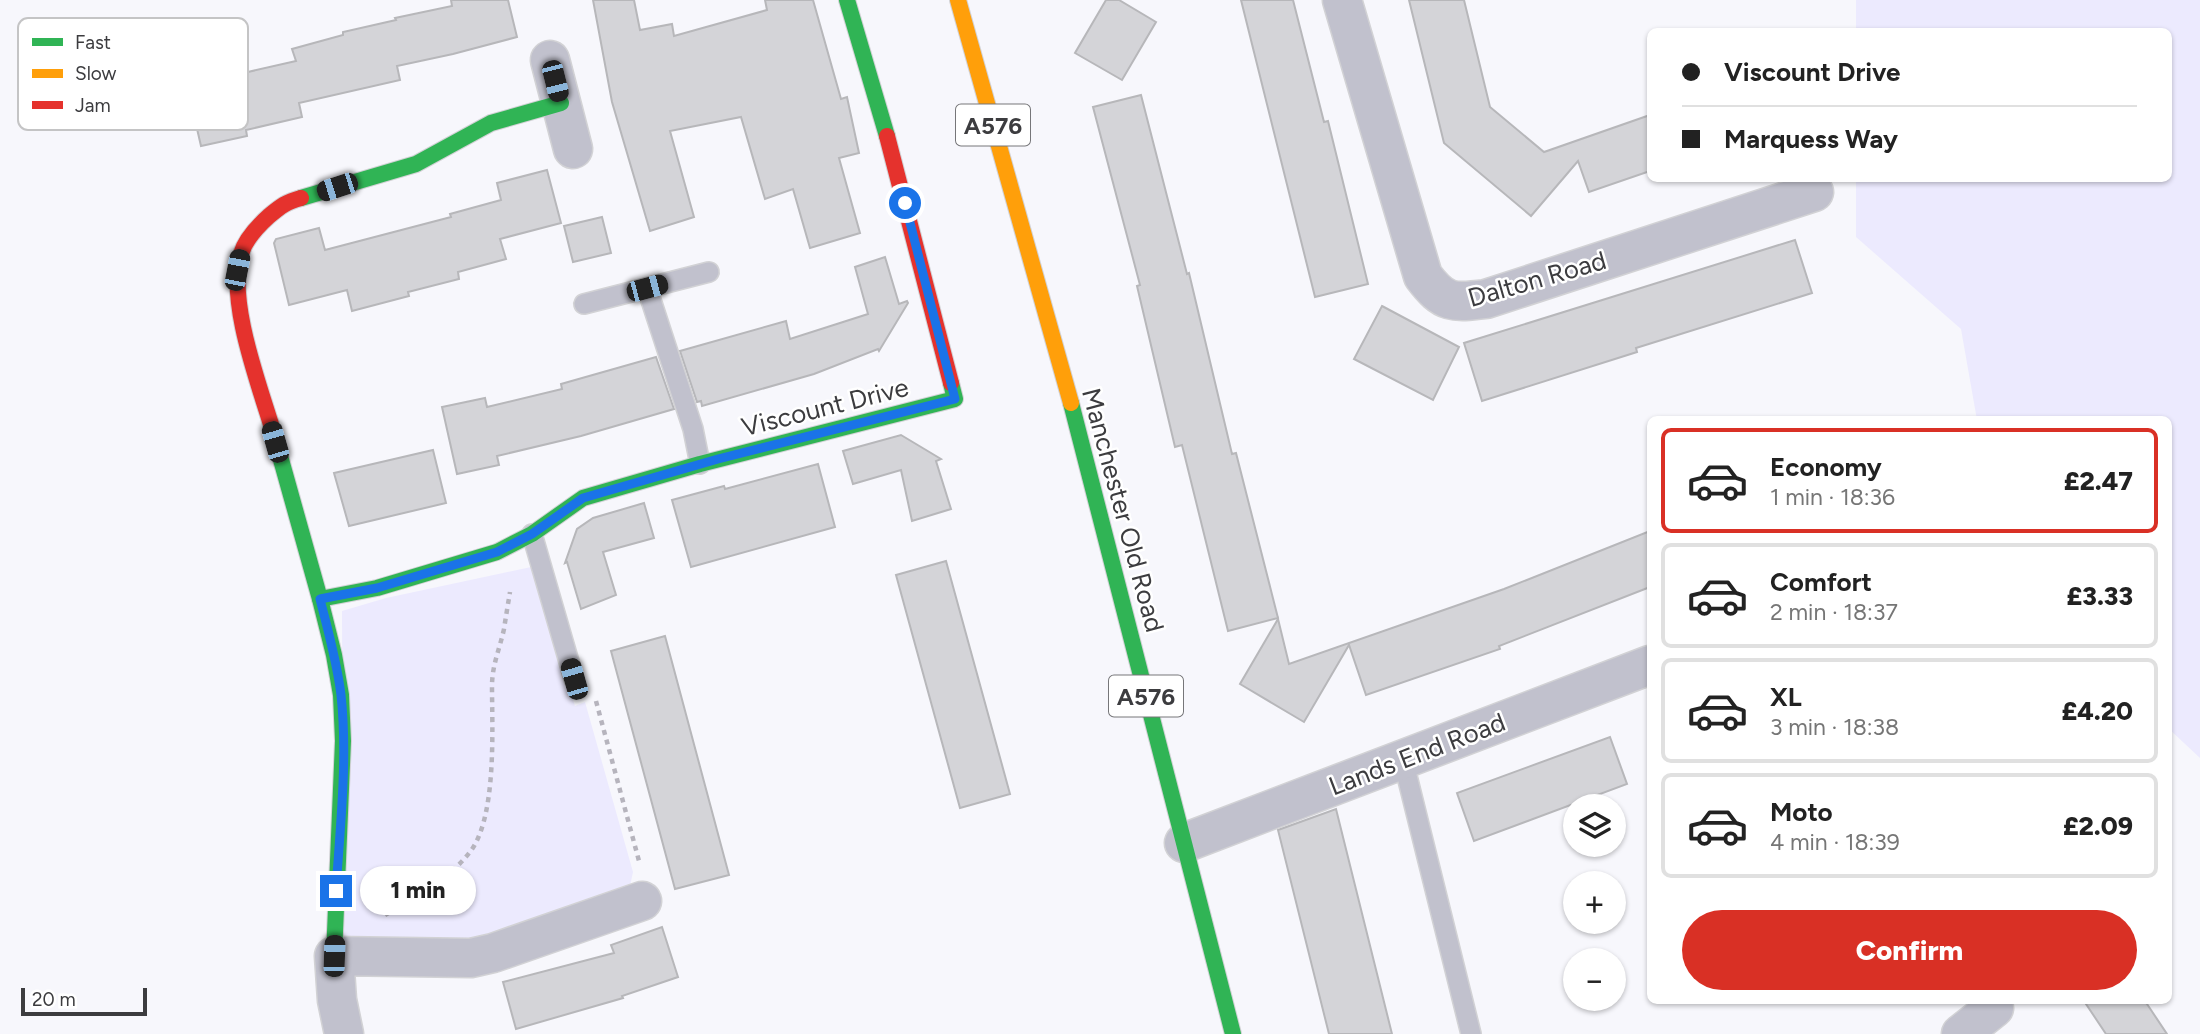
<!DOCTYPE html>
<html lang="en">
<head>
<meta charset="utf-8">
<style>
  body { margin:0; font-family:Figtree,sans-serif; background:#f2f2f2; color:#222; height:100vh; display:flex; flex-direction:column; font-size:26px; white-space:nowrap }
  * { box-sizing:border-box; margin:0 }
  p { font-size:23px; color:#767676 }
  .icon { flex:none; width:38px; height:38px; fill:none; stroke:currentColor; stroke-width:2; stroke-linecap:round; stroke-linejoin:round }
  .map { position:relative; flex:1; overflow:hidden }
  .details { position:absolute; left:1647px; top:416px; width:525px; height:588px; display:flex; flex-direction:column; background:#fff; border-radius:10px; box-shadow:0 2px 5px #0004 }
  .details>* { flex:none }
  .guide { position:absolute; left:1647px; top:28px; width:525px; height:154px; border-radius:10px; box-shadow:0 2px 5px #0004; display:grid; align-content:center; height:154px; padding:0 35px; background:#fff }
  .buttons { position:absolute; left:1563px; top:794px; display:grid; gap:14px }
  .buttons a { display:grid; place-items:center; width:63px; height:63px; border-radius:50%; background:#fff; box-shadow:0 2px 5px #0004; font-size:35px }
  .scale { position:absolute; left:21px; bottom:18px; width:126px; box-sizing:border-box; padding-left:7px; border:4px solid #3c3c3f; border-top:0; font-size:19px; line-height:24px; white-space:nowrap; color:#3c3c3f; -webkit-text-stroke:5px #fff; paint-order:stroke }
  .end { position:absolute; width:32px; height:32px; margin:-16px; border:9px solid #1a73e8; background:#fff; box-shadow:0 0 0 4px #fff }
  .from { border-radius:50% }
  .bubble { position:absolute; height:49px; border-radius:24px; background:#fff; box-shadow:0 2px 5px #0004; font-size:23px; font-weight:800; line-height:49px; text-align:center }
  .car { position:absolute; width:21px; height:42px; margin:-21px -10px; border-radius:9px; box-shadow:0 0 5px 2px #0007; background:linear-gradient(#222 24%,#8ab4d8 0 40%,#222 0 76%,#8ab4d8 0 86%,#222 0) }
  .guide b { display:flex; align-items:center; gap:24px; height:66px; font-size:26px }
  .guide b+b { border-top:2px solid #e0e0e0 }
  .guide i { width:18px; height:18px; background:#222 }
  ul { padding:12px 0 0; list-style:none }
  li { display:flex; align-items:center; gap:21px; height:105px; margin:0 14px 10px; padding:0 21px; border:4px solid #e0e0e0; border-radius:10px }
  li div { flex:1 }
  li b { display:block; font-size:26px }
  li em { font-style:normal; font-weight:800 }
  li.current { border-color:#d93025 }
  li>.icon { width:63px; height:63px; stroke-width:1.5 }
  .cta { display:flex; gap:14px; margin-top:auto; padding:14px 35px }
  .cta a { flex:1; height:80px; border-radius:42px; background:#d93025; color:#fff; font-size:28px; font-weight:800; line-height:80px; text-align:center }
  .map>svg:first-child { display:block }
  .green { fill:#eceafe }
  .building { fill:#d4d4d8; stroke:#b7b7ba; stroke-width:2 }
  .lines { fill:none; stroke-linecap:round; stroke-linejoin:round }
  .lane-casing { stroke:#d2d2d5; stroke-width:22 }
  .street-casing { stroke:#d2d2d5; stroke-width:41 }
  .fast-casing { stroke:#d2d2d5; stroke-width:18 }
  .slow-casing { stroke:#d2d2d5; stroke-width:18 }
  .jam-casing { stroke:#d2d2d5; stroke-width:18 }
  .path { stroke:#b6b4bd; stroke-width:4.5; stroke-dasharray:5 5; stroke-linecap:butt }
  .lane { stroke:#c1c1cd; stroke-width:19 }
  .street { stroke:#c1c1cd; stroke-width:38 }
  .fast { stroke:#30b455; stroke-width:16 }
  .slow { stroke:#ff9f0a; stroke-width:16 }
  .jam { stroke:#e5322d; stroke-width:16 }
  .route { stroke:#1a73e8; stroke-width:9 }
  .labels { text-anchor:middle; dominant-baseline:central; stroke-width:5; stroke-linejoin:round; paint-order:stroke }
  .shield { fill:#fff; stroke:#767679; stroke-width:2 }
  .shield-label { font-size:24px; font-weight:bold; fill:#3c3c3f }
  .street-label { font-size:26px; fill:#3c3c3f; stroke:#fff }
  .key { fill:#fff; stroke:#c4c4c5; stroke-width:2 }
  .key-label { font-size:19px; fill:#3c3c3f }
</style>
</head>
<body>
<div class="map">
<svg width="2200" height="1034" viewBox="0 0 2200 1034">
  <rect width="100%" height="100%" fill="#f7f7fc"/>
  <!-- green -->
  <g class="green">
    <polygon points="1856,0 2200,0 2200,758 2168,728 2168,420 1977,420 1961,329 1856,237 1856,179 2168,178 2168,32 1856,31"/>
    <polygon points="531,567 575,706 585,702 633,872 629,890 461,946 343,945 342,611 386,598"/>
  </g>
  <!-- building -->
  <g class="building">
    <polygon points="451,0 508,0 517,37 453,54 397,66 400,80 299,103 302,117 246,130 247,136 201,146 189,94 240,82 239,74 296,61 292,49 343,35 343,32 396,20 395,18 452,6"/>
    <polygon points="593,0 634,0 640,30 672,24 674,36 767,10 765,0 813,0 841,99 847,97 859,153 839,158 860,233 810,248 793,189 765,199 741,117 670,131 694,217 650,231 612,102"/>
    <polygon points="1106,0 1119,0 1156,22 1122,80 1075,53"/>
    <polygon points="1241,0 1293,0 1324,122 1328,121 1368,284 1315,297"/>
    <polygon points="1409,0 1464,0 1490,107 1544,152 1650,115 1650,171 1589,192 1578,161 1531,216 1444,143"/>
    <polygon points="1141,95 1187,274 1189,273 1232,454 1236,453 1278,618 1228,631 1182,445 1175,447 1137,286 1140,285 1093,107"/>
    <polygon points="547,170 561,223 500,239 506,259 458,272 459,279 408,292 409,296 352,311 347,290 289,305 274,243 276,239 319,228 325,250 451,217 450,214 501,200 497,183"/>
    <polygon points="602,217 611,253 573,262 564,226"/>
    <polygon points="1795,240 1812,293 1636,348 1637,352 1482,401 1464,343"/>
    <polygon points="885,257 899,304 907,301 908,303 879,351 878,349 814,374 702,406 701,401 697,402 680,351 786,321 790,339 868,314 855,267"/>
    <polygon points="1382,306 1459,347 1433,400 1354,359"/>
    <polygon points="656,357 674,409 581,436 497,456 499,465 457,474 442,407 485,398 487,407 562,389 561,384"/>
    <polygon points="901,435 941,459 936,461 951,509 912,521 901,470 853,484 843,451"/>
    <polygon points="433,450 446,503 349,526 334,473"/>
    <polygon points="818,464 835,527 691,567 672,500 724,486 725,489"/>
    <polygon points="644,503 654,538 603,552 616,595 581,609 567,562 565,563 577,529 593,518"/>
    <polygon points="1650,531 1650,587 1499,646 1500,649 1366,695 1349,645 1304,722 1240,684 1278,619 1289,664 1504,589"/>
    <polygon points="946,561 1010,794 960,808 896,575"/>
    <polygon points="665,636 729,875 675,889 611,651"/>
    <polygon points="1610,737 1627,784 1474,841 1457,793"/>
    <polygon points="1336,809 1392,1034 1329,1034 1278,830"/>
    <polygon points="662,927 678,977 622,996 623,998 516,1029 503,982 614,953 611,945"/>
    <polygon points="2084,1001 2145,1001 2167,1034 2106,1034"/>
  </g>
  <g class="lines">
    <defs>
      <g id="lane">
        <polyline points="647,288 693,429 700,464"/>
        <polyline points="584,304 709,272"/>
        <polyline points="532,534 574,679"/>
        <polyline points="1403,760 1471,1034"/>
      </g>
      <g id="street">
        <path d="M1342 0 1423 276C1444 304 1453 303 1486 299L1814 192"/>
        <polyline points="550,60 573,149"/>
        <polyline points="1184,843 1650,665"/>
        <polyline points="344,1034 337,1000 334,956 471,958 493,953 642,901"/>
        <polyline points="1961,1034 1994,1008"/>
      </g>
      <g id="fast">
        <polyline points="847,0 887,136"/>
        <polyline points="301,198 416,164 491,123 561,103"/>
        <polyline points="1071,403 1233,1034"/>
        <polyline points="273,431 320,599 334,655 341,695 343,741 334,956"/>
        <polyline points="320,599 377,588 497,552 532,534 583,498 700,464 955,399 951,383"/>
      </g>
      <polyline id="slow" points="958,0 1071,403"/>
      <g id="jam">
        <polyline points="887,136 951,383"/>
        <path d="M273 431C259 384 227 301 241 254 245 240 259 225 269 216 281 206 286 202 301 198"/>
      </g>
    </defs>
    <!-- lane casing -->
    <use href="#lane" class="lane-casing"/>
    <!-- street casing -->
    <use href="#street" class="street-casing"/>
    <!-- fast casing -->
    <use href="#fast" class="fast-casing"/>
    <!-- slow casing -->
    <use href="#slow" class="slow-casing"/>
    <!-- jam casing -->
    <use href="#jam" class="jam-casing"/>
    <!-- path -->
    <g class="path">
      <polyline points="596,701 639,861"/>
      <path d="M385 915C416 897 447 881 470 852 497 817 492 729 492 686 492 665 500 648 504 629 506 616 508 604 510 592"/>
    </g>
    <!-- lane -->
    <use href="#lane" class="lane"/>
    <!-- street -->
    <use href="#street" class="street"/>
    <!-- fast -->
    <use href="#fast" class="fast"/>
    <!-- slow -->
    <use href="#slow" class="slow"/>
    <!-- jam -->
    <use href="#jam" class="jam"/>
  </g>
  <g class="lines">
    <!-- route -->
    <path class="route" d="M336 891C340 826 348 759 341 695 337 662 328 631 320 599L377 588 497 552 532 534 583 498 718 459 955 399 905 203"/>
  </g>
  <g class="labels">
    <!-- shield labels -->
    <g class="shield">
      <rect x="956" y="104.5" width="74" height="41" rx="5"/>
      <rect x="1109" y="675.5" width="74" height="41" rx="5"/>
    </g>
    <g class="shield-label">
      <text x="993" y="125">A576</text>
      <text x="1146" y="696">A576</text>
    </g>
    <!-- street labels -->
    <g class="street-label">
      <text transform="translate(1537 279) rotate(-16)">Dalton Road</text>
      <text transform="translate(825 407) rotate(-14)">Viscount Drive</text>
      <text transform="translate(1123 510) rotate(75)">Manchester Old Road</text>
      <text transform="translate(1417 754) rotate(-21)">Lands End Road</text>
    </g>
  </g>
  <!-- legend -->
  <rect x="18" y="18" width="230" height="112" rx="10" class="key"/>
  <rect x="32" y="38" width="31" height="8" fill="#30b455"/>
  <rect x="32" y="69" width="31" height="9" fill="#ff9f0a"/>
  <rect x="32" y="101" width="31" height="8" fill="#e5322d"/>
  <g class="key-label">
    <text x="75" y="49">Fast</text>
    <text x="75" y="80">Slow</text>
    <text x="75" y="112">Jam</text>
  </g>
</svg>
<div class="buttons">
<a><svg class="icon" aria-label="layers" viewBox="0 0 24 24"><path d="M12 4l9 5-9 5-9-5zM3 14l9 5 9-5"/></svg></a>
<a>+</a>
<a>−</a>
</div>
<div class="scale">20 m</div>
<i class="end from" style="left:905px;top:203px"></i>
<i class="end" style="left:336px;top:891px"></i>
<div class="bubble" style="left:360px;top:866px;width:116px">1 min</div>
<i class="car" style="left:555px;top:81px;rotate:166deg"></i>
<i class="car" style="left:337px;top:187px;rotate:252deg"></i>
<i class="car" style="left:237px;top:270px;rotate:11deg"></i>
<i class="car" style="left:647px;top:288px;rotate:75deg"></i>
<i class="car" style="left:275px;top:442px;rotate:344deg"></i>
<i class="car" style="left:574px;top:679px;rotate:344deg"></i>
<i class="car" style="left:334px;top:956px;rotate:2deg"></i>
<div class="guide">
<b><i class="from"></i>Viscount Drive</b>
<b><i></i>Marquess Way</b>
</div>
<section class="details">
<ul>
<li class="current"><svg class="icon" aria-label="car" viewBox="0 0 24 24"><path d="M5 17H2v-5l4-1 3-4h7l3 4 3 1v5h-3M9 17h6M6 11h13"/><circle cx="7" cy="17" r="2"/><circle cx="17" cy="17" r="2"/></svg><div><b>Economy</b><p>1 min · 18:36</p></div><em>£2.47</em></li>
<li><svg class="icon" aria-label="car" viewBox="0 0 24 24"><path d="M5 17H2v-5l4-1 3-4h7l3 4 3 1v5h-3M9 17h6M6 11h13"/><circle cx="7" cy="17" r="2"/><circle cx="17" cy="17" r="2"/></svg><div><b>Comfort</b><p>2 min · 18:37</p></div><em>£3.33</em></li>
<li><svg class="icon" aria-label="car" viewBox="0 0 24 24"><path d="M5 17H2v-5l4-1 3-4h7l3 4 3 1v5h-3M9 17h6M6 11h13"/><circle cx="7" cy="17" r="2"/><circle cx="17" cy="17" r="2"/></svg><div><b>XL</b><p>3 min · 18:38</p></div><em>£4.20</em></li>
<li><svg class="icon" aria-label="car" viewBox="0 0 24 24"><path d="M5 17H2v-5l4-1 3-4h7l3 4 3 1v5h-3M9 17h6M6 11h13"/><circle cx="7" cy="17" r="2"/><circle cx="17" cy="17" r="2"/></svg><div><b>Moto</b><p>4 min · 18:39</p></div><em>£2.09</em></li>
</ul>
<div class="cta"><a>Confirm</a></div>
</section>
</div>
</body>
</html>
